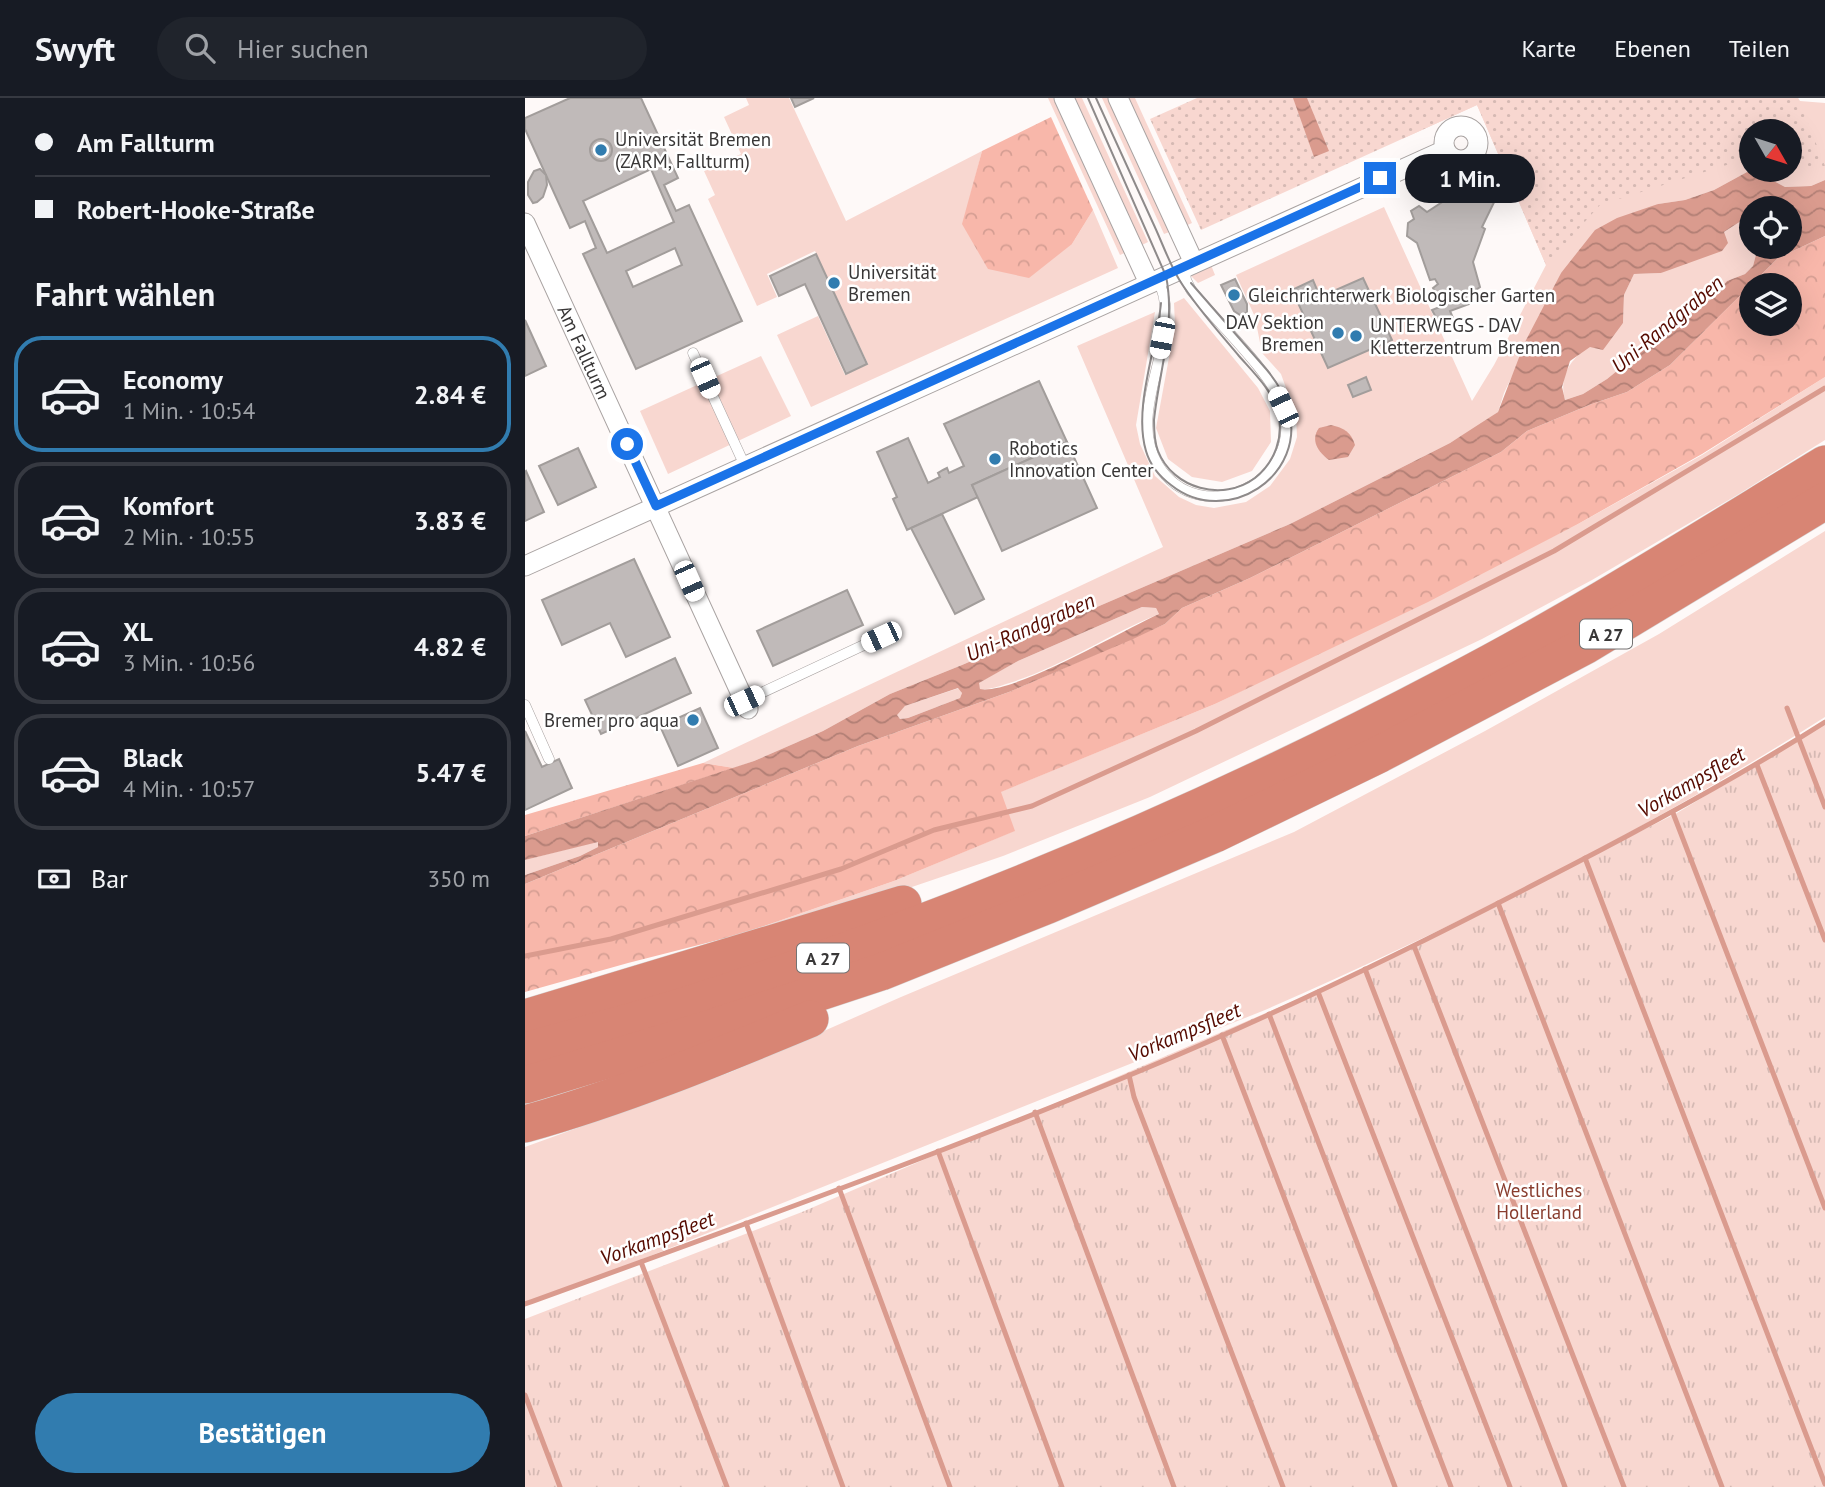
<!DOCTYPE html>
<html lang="de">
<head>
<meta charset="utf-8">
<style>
  body { margin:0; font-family:"PT Sans",sans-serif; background:#20242c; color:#f1f3f6; height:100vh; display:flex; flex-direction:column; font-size:26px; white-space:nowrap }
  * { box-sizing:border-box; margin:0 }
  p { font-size:23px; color:#9ea1a6 }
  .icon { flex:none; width:38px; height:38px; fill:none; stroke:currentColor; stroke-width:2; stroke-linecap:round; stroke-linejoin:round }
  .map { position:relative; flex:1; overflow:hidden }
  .panel { display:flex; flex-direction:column; background:#171b24; width:525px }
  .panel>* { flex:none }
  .banner { display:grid; align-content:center; height:154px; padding:0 35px; background:#171b24 }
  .needle { width:46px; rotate:129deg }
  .tools { position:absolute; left:1214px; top:21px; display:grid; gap:14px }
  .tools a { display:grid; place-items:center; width:63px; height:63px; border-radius:50%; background:#171b24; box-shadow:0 7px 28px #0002; font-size:35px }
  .end { position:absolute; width:32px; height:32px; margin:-16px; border:9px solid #1a73e8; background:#fff; box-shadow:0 0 0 4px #fff }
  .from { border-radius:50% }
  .bubble { position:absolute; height:49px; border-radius:24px; background:#171b24; box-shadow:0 7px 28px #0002; font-size:23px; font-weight:600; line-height:49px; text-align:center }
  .car { position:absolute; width:21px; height:42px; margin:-21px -10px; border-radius:9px; box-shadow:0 0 5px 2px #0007; background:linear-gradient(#fff 24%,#345 0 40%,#fff 0 76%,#345 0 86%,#fff 0) }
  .banner b { display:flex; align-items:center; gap:24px; height:66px; font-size:26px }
  .banner b+b { border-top:2px solid #363941 }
  .banner i { width:18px; height:18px; background:#f1f3f6 }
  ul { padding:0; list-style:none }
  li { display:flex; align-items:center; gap:21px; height:116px; margin:0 14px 10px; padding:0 21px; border:4px solid #363941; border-radius:28px }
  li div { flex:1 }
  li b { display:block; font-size:26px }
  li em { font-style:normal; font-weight:600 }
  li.active { border-color:#317caf }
  li>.icon { width:63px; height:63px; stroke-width:1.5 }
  h2 { padding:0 35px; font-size:32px; line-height:84px }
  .pay { display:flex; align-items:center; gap:18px; height:77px; padding:0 35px; font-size:26px }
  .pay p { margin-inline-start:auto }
  .cta { display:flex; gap:14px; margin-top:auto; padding:14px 35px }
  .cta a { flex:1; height:80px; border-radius:42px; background:#317caf; color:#fff; font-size:28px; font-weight:600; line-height:80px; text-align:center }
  header { display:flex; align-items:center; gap:42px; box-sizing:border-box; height:98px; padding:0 35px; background:#171b24; border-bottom:2px solid #363941 }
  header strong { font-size:33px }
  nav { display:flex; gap:38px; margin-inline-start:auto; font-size:24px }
  .search { width:490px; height:63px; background:#20242c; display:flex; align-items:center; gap:18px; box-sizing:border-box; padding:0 24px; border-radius:38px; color:#9ea1a6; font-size:26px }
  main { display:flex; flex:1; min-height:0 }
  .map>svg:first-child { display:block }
  .grass { fill:#f8d7d0; fill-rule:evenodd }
  .forest { fill:url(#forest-crowns); fill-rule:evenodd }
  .park { fill:url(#park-tufts) }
  .garden { fill:url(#garden-dots) }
  .water { fill:url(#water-waves); fill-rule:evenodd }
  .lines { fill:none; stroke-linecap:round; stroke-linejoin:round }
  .stream { stroke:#da9b8e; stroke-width:5 }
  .building { fill:#c0bab9; stroke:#a29d9b; stroke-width:2; fill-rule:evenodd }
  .lane-casing { stroke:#a9a3a2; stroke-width:11 }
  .street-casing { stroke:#a9a3a2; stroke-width:21 }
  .highway-casing { stroke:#d7d7d7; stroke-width:38 }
  .lane { stroke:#fff; stroke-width:10 }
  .street { stroke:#fff; stroke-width:19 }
  .highway { stroke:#d88574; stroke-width:37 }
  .tram { stroke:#8e8a8a; stroke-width:2 }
  .route { stroke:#1a73e8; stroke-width:9 }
  .poi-dot { fill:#317caf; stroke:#fff; stroke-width:2.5 }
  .labels { text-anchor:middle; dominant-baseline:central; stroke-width:5; stroke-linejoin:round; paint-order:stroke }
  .shield { fill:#fff; stroke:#747373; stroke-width:2 }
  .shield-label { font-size:18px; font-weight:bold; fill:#393737 }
  .poi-label { font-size:19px; fill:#393737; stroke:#fff; text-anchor:start }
  .street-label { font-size:19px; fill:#393737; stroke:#fff }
  .park-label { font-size:19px; fill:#893d2e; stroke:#fff }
  .water-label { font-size:21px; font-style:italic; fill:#560b01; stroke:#fff }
</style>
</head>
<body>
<header>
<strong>Swyft</strong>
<div class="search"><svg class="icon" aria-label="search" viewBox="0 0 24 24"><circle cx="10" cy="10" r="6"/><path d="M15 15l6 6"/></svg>Hier suchen</div>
<nav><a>Karte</a><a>Ebenen</a><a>Teilen</a></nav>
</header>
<main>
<section class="panel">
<div class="banner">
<b><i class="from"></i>Am Fallturm</b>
<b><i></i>Robert-Hooke-Straße</b>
</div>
<h2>Fahrt wählen</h2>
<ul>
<li class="active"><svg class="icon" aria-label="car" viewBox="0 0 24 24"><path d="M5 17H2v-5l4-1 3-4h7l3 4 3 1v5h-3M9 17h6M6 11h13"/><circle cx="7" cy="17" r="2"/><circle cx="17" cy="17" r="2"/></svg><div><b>Economy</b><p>1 Min. · 10:54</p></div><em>2.84 €</em></li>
<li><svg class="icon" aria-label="car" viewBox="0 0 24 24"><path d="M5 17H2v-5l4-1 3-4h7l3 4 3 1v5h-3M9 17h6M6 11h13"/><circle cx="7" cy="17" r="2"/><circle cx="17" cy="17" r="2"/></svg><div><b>Komfort</b><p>2 Min. · 10:55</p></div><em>3.83 €</em></li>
<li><svg class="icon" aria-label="car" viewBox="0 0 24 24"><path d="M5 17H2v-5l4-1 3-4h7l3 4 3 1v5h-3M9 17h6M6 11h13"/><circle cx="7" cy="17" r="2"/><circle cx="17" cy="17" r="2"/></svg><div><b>XL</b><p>3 Min. · 10:56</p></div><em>4.82 €</em></li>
<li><svg class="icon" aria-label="car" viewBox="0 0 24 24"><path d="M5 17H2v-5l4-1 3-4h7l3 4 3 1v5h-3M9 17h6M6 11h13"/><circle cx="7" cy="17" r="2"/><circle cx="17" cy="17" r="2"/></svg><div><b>Black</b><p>4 Min. · 10:57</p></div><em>5.47 €</em></li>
</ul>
<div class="pay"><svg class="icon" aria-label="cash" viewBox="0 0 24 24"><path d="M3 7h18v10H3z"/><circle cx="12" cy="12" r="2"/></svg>Bar<p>350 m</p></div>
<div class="cta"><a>Bestätigen</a></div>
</section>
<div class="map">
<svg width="1300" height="1389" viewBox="0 0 1300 1389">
  <defs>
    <pattern id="forest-crowns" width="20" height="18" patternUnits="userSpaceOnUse" patternTransform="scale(1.75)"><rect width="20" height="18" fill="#f8b7aa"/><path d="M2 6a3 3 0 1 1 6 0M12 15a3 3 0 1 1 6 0" fill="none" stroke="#d59e93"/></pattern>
    <pattern id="park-tufts" width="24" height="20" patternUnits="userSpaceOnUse" patternTransform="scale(1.75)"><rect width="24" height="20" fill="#f8d7d0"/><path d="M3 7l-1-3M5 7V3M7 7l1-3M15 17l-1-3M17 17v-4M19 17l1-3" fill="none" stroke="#d5b9b3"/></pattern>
    <pattern id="garden-dots" width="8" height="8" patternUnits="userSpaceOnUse" patternTransform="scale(1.75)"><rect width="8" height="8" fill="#f8d7d0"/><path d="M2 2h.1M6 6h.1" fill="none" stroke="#d5b9b3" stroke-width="1.8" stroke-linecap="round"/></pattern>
    <pattern id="water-waves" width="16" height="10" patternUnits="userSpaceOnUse" patternTransform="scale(1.75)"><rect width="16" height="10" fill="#da9b8e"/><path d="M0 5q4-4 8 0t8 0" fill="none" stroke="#b27f75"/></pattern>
  </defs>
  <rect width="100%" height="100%" fill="#fef9f8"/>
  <!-- grass -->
  <g class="grass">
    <polygon points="221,0 264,0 321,123 457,53 438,126 547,146 568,112 593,170 286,309 252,237 293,218 320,277 343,266 290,153 242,176 252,199 232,208 183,101 190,97 179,73 216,56 199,19 224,7"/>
    <polygon points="523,0 528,0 591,137 594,144 599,142 604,153 595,157"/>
    <polygon points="547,0 557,0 623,144 615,148"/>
    <polygon points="577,0 587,0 647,133 639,136"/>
    <polygon points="604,0 610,0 667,125 658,129 655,111"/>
    <path d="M859 0H1273L1275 3 1300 5V82L1286 88 1260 89 1241 79 1222 74 1189 92 1160 102 1133 106 1036 175 979 295 973 314 955 327 925 345 765 426 437 567 365 596 298 633 229 663 209 670 178 665 638 449 552 248 630 214 611 327 615 346 630 378 654 399 671 407 689 410 721 404 745 388 765 361 772 339 771 318 756 276 737 255 730 219 711 177 859 109 947 303 969 267 1021 167 952 7 877 41ZM1227 33H1265V72H1227Z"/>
    <path d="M1227 116V149H1233L1228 168 1220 176 1202 183 1185 202 1154 214 1140 224 1103 264 1082 281 1058 296 1040 302C1029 262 1070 245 1098 225L1099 197 1109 176 1136 175Z"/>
    <polygon points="686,167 690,177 673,185 665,177"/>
    <polygon points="659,200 733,290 745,313 746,344 727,373 697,384 667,379 643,361 631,330 650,227 649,205"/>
    <polygon points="236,258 266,318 143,376 115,313"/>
    <polygon points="1300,279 1300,342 1214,396 1067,482 957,541 625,699 478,758 331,808 213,837 369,783 489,733 475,694 690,606 1053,426 1177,357"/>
    <path d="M1300 433V619C1122 732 933 828 740 912L0 1208V1049L206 974 376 899 769 734 960 633 1134 536Z"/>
    <path d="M617 509 631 510 634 516C582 537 535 570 481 586 472 589 464 592 455 591L453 585 493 563Z"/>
    <polygon points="434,590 437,595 435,600 383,620 375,621 371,617 380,608"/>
    <polygon points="74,743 73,749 55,758 0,777 0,762"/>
  </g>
  <!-- forest -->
  <g class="forest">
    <polygon points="526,19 568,112 547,146 504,180 463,171 437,126 457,53"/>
    <path d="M1300 138V279L1177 356 1053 426 903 504 690 606 476 694 490 733 369 783 213 837 103 865 0 894V786L333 648 484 594 640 526 657 510 725 480 976 354 1002 333 1064 307 1102 294 1145 267 1253 160ZM1227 187H1265V226H1227Z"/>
    <polygon points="178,665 209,670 0,738 0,717"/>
  </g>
  <!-- park -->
  <g class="park">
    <polygon points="896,237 909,246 904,258 889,256 883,244"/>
    <polygon points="1300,625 1300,1389 0,1389 0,1221 277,1114 820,881 1152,715"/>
  </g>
  <!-- garden -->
  <polygon class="garden" points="672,0 1273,0 1300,68 1264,73 1260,72 1265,72 1265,33 1227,33 1227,59 1075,107 1021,167 952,7 676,132 625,21"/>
  <!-- water -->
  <g class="water">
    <polygon points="768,0 782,0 804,53 789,59"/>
    <path d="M1222 74 1241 79 1260 89 1286 88 1300 82V138L1253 160 1145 267 1102 294 1064 307 1002 333 976 354 725 480 657 510 640 526 608 541 484 594 333 648 0 786V777L55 758 73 749V744L0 762V738L229 663 298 633 365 596 437 567 765 426 925 345 973 314 1000 244 1036 175 1070 132 1092 120 1133 106 1160 102 1189 92ZM1227 110H1265V149H1233L1228 168 1220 176 1202 183 1185 202 1154 214 1140 224 1103 264 1082 281 1058 296 1040 302 1037 289 1045 263 1065 249 1078 252 1098 225 1099 197 1109 176 1136 175 1197 153 1203 145 1199 134 1227 116ZM617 509 631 510 634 516C598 532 488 597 455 591L454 585 493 563ZM433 590 437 595 435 600 383 620 375 621 372 617 380 608Z"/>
    <path d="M806 327C819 330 826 334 830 347L823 359 804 362C793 354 785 342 794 330Z"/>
  </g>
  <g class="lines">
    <!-- stream -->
    <g class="stream">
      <polyline points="1262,610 1300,709"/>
      <polyline points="1232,667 1300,842"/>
      <polyline points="1148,715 1300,1110"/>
      <polyline points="1060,760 1300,1386"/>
      <polyline points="973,805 1197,1389"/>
      <polyline points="889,848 1099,1389"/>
      <polyline points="0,858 86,841 316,771 409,732 507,708 671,633 1029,453 1300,290"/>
      <polyline points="840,871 1040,1389"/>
      <polyline points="793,894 985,1389"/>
      <polyline points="744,916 926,1389"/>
      <polyline points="697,937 870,1389"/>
      <polyline points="604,977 609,999 758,1389"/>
      <polyline points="510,1014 649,1389"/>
      <polyline points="413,1053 537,1389"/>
      <polyline points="314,1090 425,1389"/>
      <polyline points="221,1125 318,1389"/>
      <polyline points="116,1164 202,1389"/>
      <path d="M0 1206C206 1131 414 1057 617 972 752 916 883 852 1012 785 1110 735 1207 683 1300 624"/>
      <polyline points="0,1297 35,1389"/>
    </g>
  </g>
  <!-- building -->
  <g class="building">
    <path d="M45 0H116L153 80 139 87 151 113 164 107 217 223 111 271 58 156 71 150 60 123 45 130 0 31V20ZM126 71 149 124 82 155 58 103ZM150 150 157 167 108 189 101 173Z"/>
    <polygon points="266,0 289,0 270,9"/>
    <circle cx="76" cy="52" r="11"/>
    <polygon points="15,71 21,77 22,87 18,99 12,104 8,105 3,97 3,84 9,73"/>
    <polygon points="964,77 976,90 957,129 960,131 948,164 955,189 945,196 944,206 925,213 928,220 914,225 907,212 925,205 919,197 913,200 908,190 913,186 910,181 905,182 892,145 882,138 883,125 889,121 886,113 894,108 902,114 925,99 927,103 932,100 928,93 944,86 947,90"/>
    <polygon points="291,156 342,266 321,276 280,186 254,198 245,178"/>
    <polygon points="838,180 867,242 803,270 767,192 788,182 795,199"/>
    <polygon points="710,181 722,206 722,214 719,216 715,217 709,213 696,187"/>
    <polygon points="0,222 21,268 0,278"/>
    <polygon points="841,279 846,292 828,299 823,287"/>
    <polygon points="514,283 542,344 447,387 453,399 382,432 368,401 372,399 352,354 383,340 403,385 415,379 413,375 418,372 422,370 424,375 439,368 419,326"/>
    <polygon points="542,344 572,410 477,453 447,387"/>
    <polygon points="53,350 71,389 33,407 14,368"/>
    <polygon points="1,373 19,414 0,423 0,374"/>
    <polygon points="417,416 459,501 430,516 386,430"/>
    <polygon points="109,461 145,539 101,559 85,525 37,547 17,502"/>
    <polygon points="322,492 338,527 248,568 232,533"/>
    <polygon points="150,560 166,595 76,636 60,602"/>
    <polygon points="175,610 193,650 153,668 135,628"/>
    <polygon points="0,633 17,669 34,661 47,690 0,712"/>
  </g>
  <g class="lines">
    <defs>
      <g id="lane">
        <path d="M632 180C663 237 598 309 633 367 675 434 781 384 758 309 748 276 690 222 666 192L661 182 659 168"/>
        <polyline points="168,255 220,368"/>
        <polyline points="219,603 356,539"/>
        <polyline points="0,607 24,661"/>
      </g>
      <g id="street">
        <polyline points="539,0 624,185"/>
        <polyline points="593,0 669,165"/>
        <circle cx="936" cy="45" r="17"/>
        <path id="s1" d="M0 125 223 611"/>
        <polyline points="0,468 920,52"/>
      </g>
      <g id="highway">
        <polyline points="0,920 378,806"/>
        <path d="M0 953C53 938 107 924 159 908 421 824 678 716 921 588 1051 521 1175 442 1300 366"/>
        <polyline points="0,987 183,931 356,874 523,807 690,736 855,656 1060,548 1300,403"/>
        <path d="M0 1026C97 999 191 960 285 921"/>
      </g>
    </defs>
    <!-- lane casing -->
    <use href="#lane" class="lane-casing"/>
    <!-- street casing -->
    <use href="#street" class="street-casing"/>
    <!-- highway casing -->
    <use href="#highway" class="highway-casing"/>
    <!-- lane -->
    <use href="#lane" class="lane"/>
    <!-- street -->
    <use href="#street" class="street"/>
    <!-- highway -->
    <use href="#highway" class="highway"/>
    <!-- tram -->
    <g class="tram">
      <path d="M563 0 641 178C651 227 634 273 629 322 629 332 629 343 633 353 648 391 698 404 730 380 750 364 759 339 753 314 747 292 729 275 714 258 694 234 672 210 655 183 644 165 637 144 628 125 609 84 590 42 571 0"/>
      <path d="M636 205C632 250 608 309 621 353 625 367 634 378 646 387 701 431 784 378 763 309 759 295 751 283 742 272L666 185"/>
    </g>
  </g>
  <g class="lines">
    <!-- route -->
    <polyline class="route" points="102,346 131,408 855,80"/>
  </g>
  <!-- markers -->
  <g class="poi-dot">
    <circle cx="76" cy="52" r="7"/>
    <circle cx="309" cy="185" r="7"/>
    <circle cx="709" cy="197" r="7"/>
    <circle cx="813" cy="235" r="7"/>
    <circle cx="831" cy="238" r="7"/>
    <circle cx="470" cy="361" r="7"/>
    <circle cx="168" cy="622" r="7"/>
  </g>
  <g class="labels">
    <!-- shield labels -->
    <g class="shield">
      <rect x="1055" y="521.5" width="52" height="29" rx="5"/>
      <rect x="272" y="845.5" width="52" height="29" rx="5"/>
    </g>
    <g class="shield-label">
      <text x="1081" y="536">A 27</text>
      <text x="298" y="860">A 27</text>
    </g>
    <!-- poi labels -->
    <g class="poi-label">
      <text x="90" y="41">Universität Bremen<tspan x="90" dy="22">(ZARM, Fallturm)</tspan></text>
      <text x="323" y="174">Universität<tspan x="323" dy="22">Bremen</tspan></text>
      <text x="723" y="197">Gleichrichterwerk Biologischer Garten</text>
      <text x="799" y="224" text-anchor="end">DAV Sektion<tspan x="799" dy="22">Bremen</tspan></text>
      <text x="845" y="227">UNTERWEGS - DAV<tspan x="845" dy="22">Kletterzentrum Bremen</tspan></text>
      <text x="484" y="350">Robotics<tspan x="484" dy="22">Innovation Center</tspan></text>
      <text x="154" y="622" text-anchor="end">Bremer pro aqua</text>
    </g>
    <!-- street labels -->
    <g class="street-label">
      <text stroke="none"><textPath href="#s1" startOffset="142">Am Fallturm</textPath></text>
    </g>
    <!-- park labels -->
    <g class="park-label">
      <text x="1014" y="1092">Westliches<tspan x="1014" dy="22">Hollerland</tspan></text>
    </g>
    <!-- water labels -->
    <g class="water-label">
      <text transform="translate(1142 226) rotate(-40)">Uni-Randgraben</text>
      <text transform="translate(505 529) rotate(-24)">Uni-Randgraben</text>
      <text transform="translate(1166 684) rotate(-30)">Vorkampsfleet</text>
      <text transform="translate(659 934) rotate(-23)">Vorkampsfleet</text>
      <text transform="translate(132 1140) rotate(-20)">Vorkampsfleet</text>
    </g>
  </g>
</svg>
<div class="tools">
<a><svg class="needle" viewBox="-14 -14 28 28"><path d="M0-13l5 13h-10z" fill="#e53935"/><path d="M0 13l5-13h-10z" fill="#9ea1a6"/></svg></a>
<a><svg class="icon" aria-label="locate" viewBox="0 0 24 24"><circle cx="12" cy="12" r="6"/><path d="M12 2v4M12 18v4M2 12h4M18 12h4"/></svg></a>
<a><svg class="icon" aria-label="layers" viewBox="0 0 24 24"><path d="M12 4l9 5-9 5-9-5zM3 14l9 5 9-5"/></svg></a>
</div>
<i class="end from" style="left:102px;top:346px"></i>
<i class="end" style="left:855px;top:80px"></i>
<div class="bubble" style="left:880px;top:56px;width:130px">1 Min.</div>
<i class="car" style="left:637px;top:240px;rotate:191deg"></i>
<i class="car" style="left:180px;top:280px;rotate:156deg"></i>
<i class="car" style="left:758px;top:309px;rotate:335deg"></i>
<i class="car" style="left:164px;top:483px;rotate:156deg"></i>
<i class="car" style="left:356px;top:539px;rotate:245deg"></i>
<i class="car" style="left:219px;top:603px;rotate:65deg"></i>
</div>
</main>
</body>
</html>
